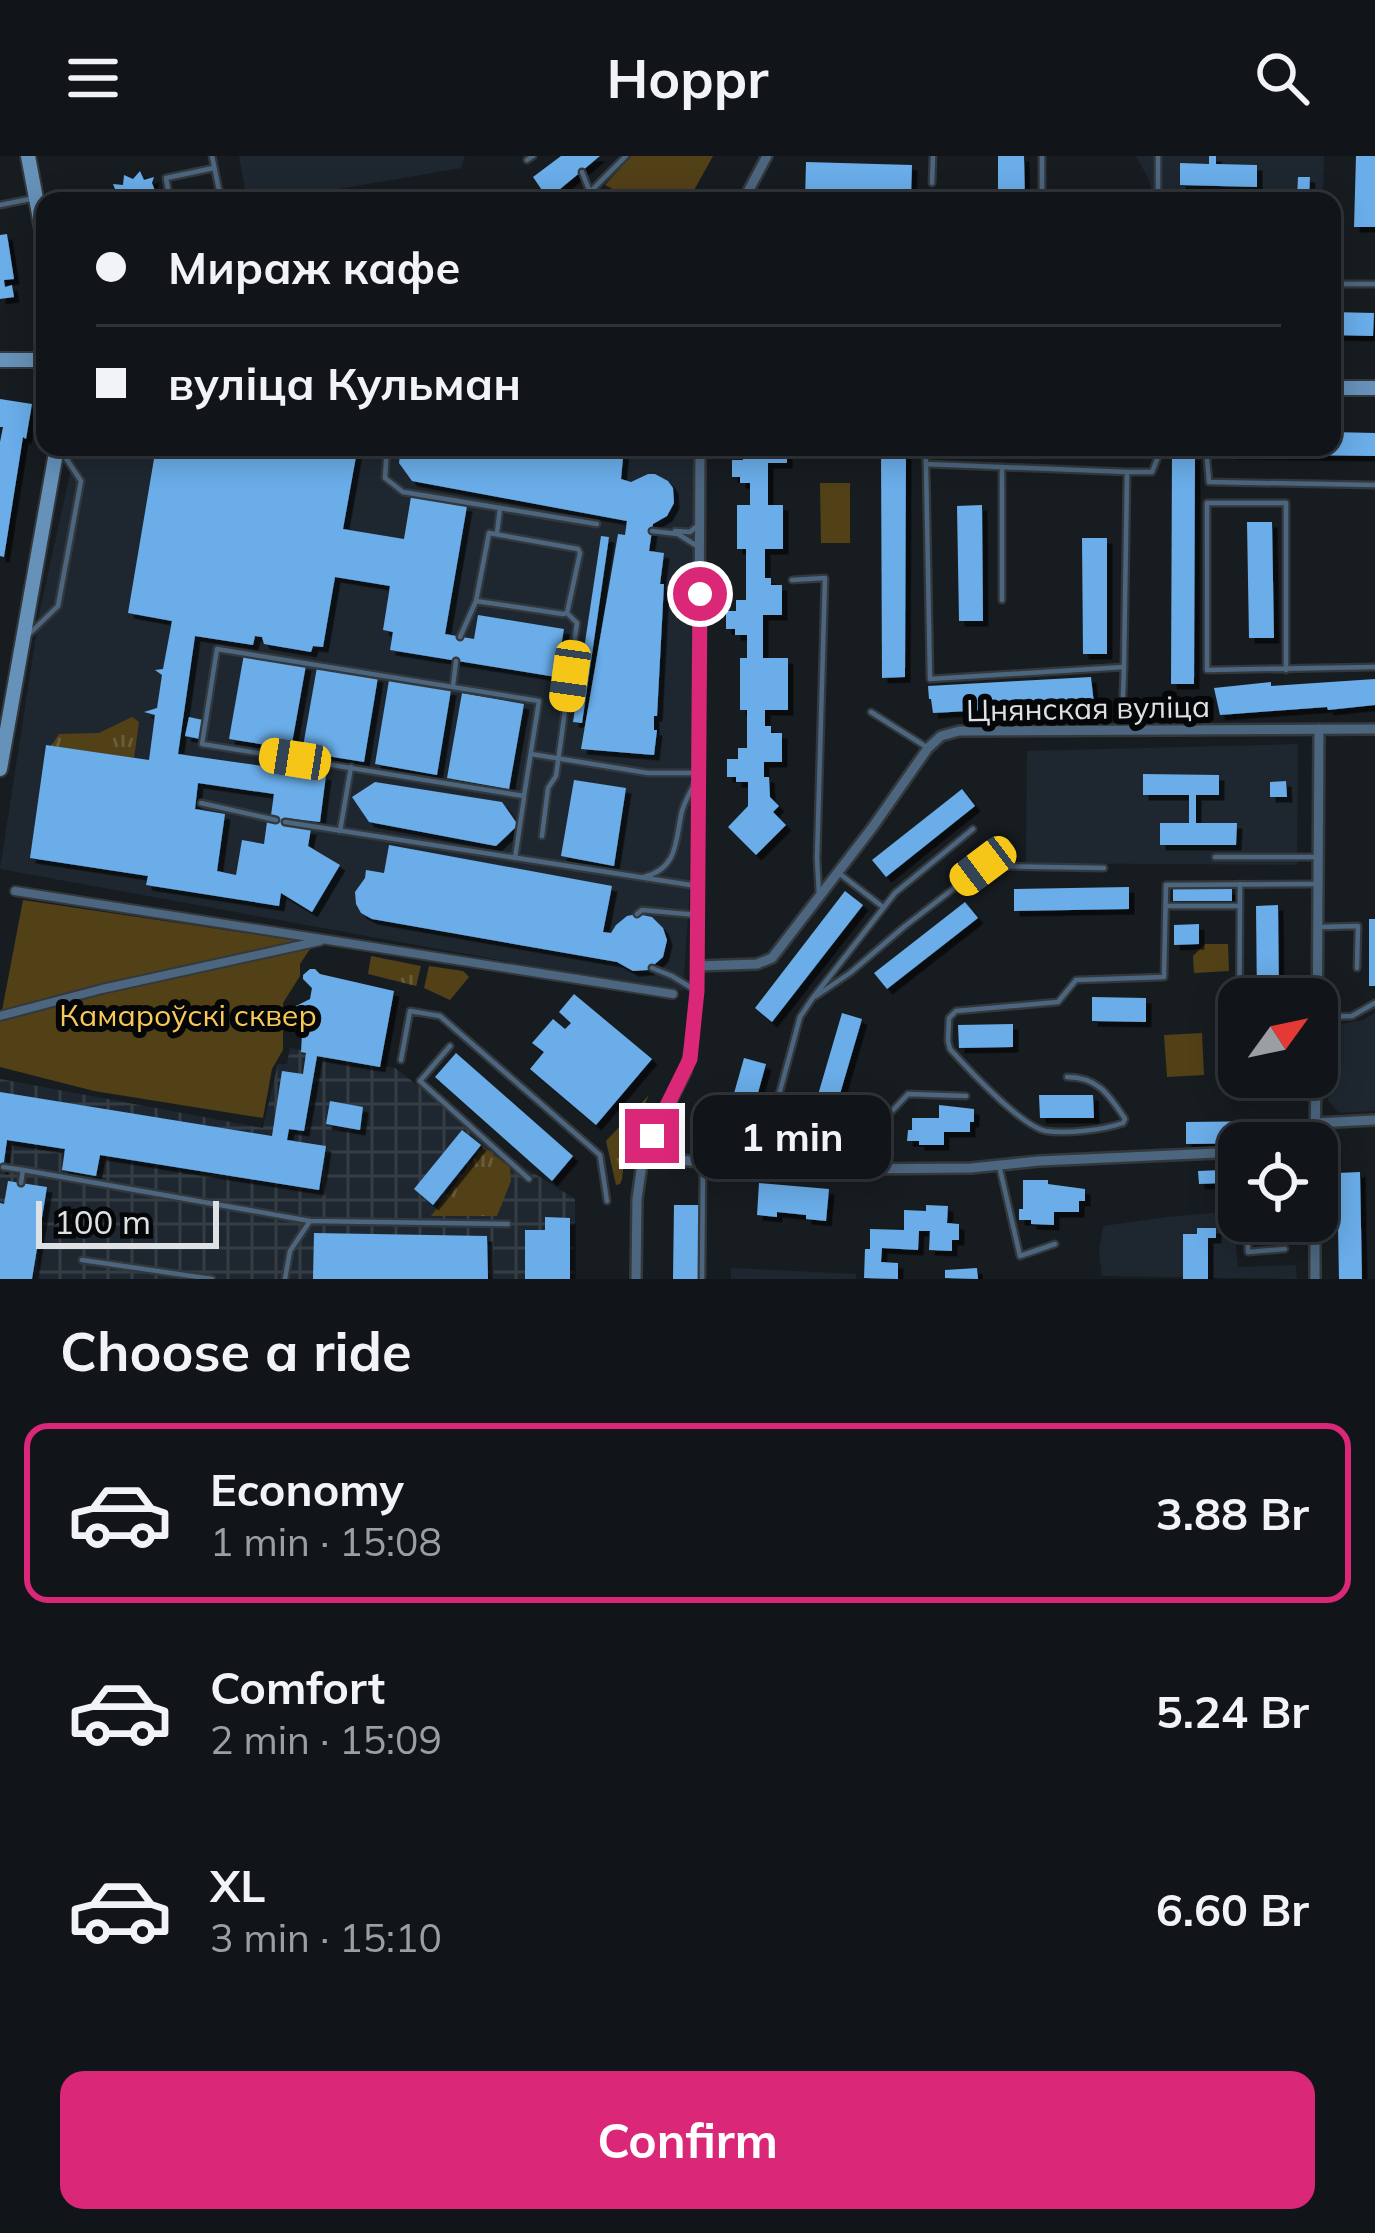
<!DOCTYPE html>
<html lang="en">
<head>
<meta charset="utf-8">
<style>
  body { margin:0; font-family:Mulish,sans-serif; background:#1e2226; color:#f1f3f6; height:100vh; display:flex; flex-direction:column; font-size:45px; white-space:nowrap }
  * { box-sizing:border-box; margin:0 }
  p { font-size:39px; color:#9c9fa2 }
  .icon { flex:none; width:66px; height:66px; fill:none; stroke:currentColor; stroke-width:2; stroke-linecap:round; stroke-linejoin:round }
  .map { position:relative; height:1123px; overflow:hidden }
  .side { display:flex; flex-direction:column; background:#111519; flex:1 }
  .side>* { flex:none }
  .guide { position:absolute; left:36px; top:36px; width:1305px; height:264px; border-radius:24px; box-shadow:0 6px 30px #0003,0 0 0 3px #303438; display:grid; align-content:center; height:264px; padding:0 60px; background:#111519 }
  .needle { width:78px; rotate:57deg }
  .tools { position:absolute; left:1218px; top:822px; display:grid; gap:24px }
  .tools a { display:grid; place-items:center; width:120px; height:120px; border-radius:24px; background:#111519; box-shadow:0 6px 30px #0003,0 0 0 3px #303438; font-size:60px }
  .scale { position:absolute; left:36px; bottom:30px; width:183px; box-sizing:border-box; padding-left:12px; border:6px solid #dde1e4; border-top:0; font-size:33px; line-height:42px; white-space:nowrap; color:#dde1e4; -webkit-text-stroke:9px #050608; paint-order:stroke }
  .end { position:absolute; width:54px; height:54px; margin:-27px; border:15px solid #db2777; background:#fff; box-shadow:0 0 0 6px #fff }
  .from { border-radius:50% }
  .bubble { position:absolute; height:84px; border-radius:24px; background:#111519; box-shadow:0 6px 30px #0003,0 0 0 3px #303438; font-size:39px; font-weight:700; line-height:84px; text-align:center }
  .car { position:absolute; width:36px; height:72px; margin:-36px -18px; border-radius:15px; box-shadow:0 0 9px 3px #0007; background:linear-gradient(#f5c518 24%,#345 0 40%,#f5c518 0 76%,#345 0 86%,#f5c518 0) }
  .guide b { display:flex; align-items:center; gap:42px; height:114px; font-size:45px }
  .guide b+b { border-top:3px solid #303438 }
  .guide i { width:30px; height:30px; background:#f1f3f6 }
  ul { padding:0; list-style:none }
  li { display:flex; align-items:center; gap:36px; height:180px; margin:0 24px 18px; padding:0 36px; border:6px solid transparent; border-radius:24px }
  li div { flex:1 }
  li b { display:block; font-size:45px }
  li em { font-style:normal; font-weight:700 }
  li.active { border-color:#db2777 }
  li>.icon { width:108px; height:108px; stroke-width:1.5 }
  h2 { padding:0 60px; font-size:54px; line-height:144px }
  .primary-button { display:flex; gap:24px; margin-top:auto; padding:24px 60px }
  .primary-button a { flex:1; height:138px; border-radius:24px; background:#db2777; color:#fff; font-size:48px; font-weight:700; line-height:138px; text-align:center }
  header { display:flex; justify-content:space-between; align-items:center; height:156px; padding:0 60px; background:#111519; font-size:54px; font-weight:700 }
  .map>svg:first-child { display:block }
  .built { fill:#1e2730; fill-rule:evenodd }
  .industrial { fill:url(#industrial-grid) }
  .grass { fill:url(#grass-tufts) }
  .park { fill:#524017 }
  .building { fill:#6aade9; fill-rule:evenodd; filter:url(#shadow) }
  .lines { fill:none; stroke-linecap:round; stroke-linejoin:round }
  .service-casing { stroke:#33383c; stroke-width:9 }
  .pedestrian-casing { stroke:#33383c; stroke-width:12 }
  .minor-casing { stroke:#33383c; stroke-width:14 }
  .secondary-casing { stroke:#33383c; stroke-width:18 }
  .service { stroke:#4c667f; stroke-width:4.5 }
  .pedestrian { stroke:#4c667f; stroke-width:8 }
  .minor { stroke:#4c667f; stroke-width:9 }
  .secondary { stroke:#6691b9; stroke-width:14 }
  .route { stroke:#db2777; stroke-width:15 }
  .labels { text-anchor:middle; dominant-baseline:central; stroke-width:12; stroke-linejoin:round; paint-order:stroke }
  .street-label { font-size:30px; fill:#dde1e4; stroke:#050608 }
  .park-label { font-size:30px; fill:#f9c855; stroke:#050608 }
</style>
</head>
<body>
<header><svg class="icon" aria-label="menu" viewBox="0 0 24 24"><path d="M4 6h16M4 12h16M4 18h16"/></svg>Hoppr<svg class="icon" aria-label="search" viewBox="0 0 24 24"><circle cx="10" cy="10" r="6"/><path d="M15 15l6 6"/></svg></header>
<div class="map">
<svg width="1375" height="1123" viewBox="0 0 1375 1123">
  <defs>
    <pattern id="industrial-grid" width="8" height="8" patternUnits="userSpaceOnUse" patternTransform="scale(3)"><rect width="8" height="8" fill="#1e2730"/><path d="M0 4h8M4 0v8" fill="none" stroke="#343c44"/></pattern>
    <pattern id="grass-tufts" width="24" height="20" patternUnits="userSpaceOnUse" patternTransform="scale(3)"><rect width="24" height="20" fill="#524017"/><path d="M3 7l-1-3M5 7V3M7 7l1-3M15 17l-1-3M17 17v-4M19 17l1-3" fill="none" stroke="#6a5b39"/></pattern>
    <filter id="shadow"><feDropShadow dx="5.5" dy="5.5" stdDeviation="0" flood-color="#0009"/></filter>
  </defs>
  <rect width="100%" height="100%" fill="#171c21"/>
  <!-- built -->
  <g class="built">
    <polygon points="239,0 465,0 461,12 269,45 247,45"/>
    <polygon points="1136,0 1324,0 1323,45 1154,45 1149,24"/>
    <path d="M76 291H693L695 414 689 745 683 835 586 820 0 713 40 454ZM305 509 291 593 230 583ZM317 511 378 521 364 606 302 595ZM389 524 451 534 437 619 375 608ZM462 538 524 549 509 632 448 622Z"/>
    <polygon points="1298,588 1297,709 1026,707 1027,595"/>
    <polygon points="1375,857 1375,955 1339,957 1328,945 1331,870 1363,864"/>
    <polygon points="1233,1055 1238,1111 1296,1109 1297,1123 1102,1120 1099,1095 1103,1070 1167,1061"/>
    <polygon points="731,1112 856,1118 856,1123 731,1123"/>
  </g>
  <!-- industrial -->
  <polygon class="industrial" points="290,892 395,912 524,1011 575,1043 575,1123 0,1123 0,923 263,972 278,908 287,908"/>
  <!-- grass -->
  <g class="grass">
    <polygon points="132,561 139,566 134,602 51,590 59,578 99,577"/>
    <polygon points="371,800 421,810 416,830 368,818"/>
    <polygon points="429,810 463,815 469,821 450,844 424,832"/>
    <polygon points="649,939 626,987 622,1023 620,1028 616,1029 606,985"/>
    <polygon points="483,991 510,1011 511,1025 497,1060 431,1060"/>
  </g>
  <!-- park -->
  <g class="park">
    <polygon points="631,0 713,0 688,45 635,45 605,29"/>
    <polygon points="820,327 850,327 850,387 821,387"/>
    <polygon points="23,744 314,787 300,808 300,820 283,847 283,894 272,913 263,962 94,935 0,911 0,865"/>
    <polygon points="1205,788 1228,788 1229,815 1194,817 1193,800"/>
    <polygon points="1202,877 1204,919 1167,921 1164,879"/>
  </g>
  <!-- building -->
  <g class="building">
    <polygon points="561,0 600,0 548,43 533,21"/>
    <polygon points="998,0 1024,0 1025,45 998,45"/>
    <polygon points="1209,0 1216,0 1216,8 1257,9 1257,31 1180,29 1180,7 1209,8"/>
    <polygon points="1356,0 1375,0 1375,71 1354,71"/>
    <polygon points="806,6 912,9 911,40 830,38 830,45 805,45"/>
    <polygon points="140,15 144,24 154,21 152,27 159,45 106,45 117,38 113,28 123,29 124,19 133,23"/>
    <polygon points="1298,21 1310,21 1309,42 1297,42"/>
    <polygon points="7,78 14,123 4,124 5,131 12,129 14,141 0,143 0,79"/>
    <polygon points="1332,156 1374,157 1373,180 1332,179"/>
    <polygon points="0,243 32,248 26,283 23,281 4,401 0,400 0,286 3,271 0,271"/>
    <polygon points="1332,276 1375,277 1375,300 1230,298 1230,291 1332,291"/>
    <path d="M156 291H334L357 295 343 373 404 383 411 341 467 350 445 478 474 483 478 459 564 473 556 521 390 494 393 476 383 474 390 430 335 421 323 491 313 490 311 496 264 488 262 481 255 480 253 489 195 480 178 598 326 619 320 666 285 662V670L311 673 308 690 340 709 312 756 281 737 279 750 146 729 148 720 30 702 46 589 149 604 155 559 144 556 157 552 162 519 155 514 163 513 172 465 128 457ZM198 627 274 638 271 659 277 660 276 668 267 666 264 688 242 684 236 719 217 715 225 658 195 653Z"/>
    <polygon points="401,291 624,291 621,323 631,326 648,318 655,318 668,325 673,332 674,347 667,360 653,368 649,395 664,397 660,428 664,428 657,560 654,560 654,574 657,574 654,599 581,593 618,378 625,379 627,365 412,325 399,307"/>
    <polygon points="752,291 787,291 787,307 768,307 768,349 783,349 783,393 765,393 765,422 771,422 771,429 782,429 782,459 763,459 763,502 788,502 788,554 765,554 765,570 771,570 771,577 782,577 782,606 764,606 764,621 769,621 770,641 779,650 773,656 786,669 756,699 728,671 748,650 748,626 736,626 736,621 727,621 727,603 738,603 738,592 747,592 747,554 740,554 740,502 747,502 747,479 735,479 735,473 726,473 726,455 736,455 736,444 746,444 746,393 737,393 737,349 750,349 750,327 740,327 740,321 732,321 732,304 743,304 743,293"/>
    <polygon points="906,293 905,521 882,522 881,294"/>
    <polygon points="1172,299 1195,299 1194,528 1171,528"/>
    <polygon points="982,349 983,465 959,465 957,350"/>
    <polygon points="1247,366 1272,366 1274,482 1249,482"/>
    <polygon points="601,380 609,381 582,567 573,566"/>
    <polygon points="1082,382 1107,382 1107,498 1083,498"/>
    <polygon points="244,498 306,509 291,593 229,583"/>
    <polygon points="317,511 378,521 364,606 302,596"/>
    <polygon points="1091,521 1094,548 933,557 931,543 929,543 928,530"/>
    <polygon points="1375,523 1375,549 1328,554 1327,551 1220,559 1214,532 1271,526 1271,530"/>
    <polygon points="389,524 451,534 437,619 375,608"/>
    <polygon points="462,537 524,548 509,633 447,622"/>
    <polygon points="189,561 203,564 200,583 185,580"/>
    <polygon points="1143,618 1219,619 1219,639 1196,639 1196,667 1237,667 1236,689 1160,689 1160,667 1189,667 1189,639 1143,639"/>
    <polygon points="574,624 626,632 614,710 561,700"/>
    <polygon points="1286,625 1287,641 1270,641 1270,626"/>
    <polygon points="375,626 502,646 518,669 496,690 369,666 352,641"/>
    <polygon points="962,633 975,650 886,721 872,704"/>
    <polygon points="389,689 612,730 603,776 611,777 616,769 627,760 637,758 652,761 663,772 667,784 663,801 648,814 633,815 617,806 372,763 361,757 356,748 355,736 365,722 366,714 384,717"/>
    <polygon points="1129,731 1129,753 1014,755 1014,733"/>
    <polygon points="1173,732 1232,733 1232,745 1173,745"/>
    <polygon points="845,735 863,749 772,866 755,852"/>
    <polygon points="965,746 978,762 887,833 874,817"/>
    <polygon points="1278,749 1279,843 1257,843 1256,750"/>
    <rect x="1369" y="763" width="6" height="67"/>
    <polygon points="1199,768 1199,788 1174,789 1174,769"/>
    <polygon points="310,813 315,813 320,818 394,835 380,911 317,900 304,975 289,973 287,984 326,990 319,1034 100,999 96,1020 62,1014 65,993 7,984 3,1013 0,1013 0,936 272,980 282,915 303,918 306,897 301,896 302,878 296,874 291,864 294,851 310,843 312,832 303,823 303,819"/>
    <polygon points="574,838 652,903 596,969 530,913 544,896 532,887 553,863 565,873 571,867 559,856"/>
    <polygon points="1092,841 1146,842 1146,866 1092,865"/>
    <polygon points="842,857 862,863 825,989 805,983"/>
    <polygon points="1013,868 1013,891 959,892 958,869"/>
    <polygon points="456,897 573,1000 552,1025 435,921"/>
    <polygon points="744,902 766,908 740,1001 718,994"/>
    <polygon points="1039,939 1093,939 1094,962 1040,962"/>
    <polygon points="330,945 363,951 360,974 326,968"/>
    <polygon points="939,949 974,953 974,966 970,966 970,976 944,976 944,989 919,989 919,985 907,985 908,974 912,974 912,962 939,962"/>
    <polygon points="1283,965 1283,987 1186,988 1186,966"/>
    <polygon points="462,974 481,989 433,1049 414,1033"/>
    <polygon points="1222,1014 1223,1027 1199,1028 1198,1015"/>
    <polygon points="1360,1016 1362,1123 1339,1123 1337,1017"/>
    <polygon points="1023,1024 1048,1024 1048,1028 1085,1033 1085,1045 1079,1045 1079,1056 1054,1056 1054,1069 1031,1068 1031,1064 1019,1064 1019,1053 1023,1053"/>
    <polygon points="8,1025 47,1031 32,1123 0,1123 0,1047 4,1048"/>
    <polygon points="759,1027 829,1033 826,1065 806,1063 806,1059 777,1056 777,1061 757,1059"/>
    <polygon points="674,1049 699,1049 698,1123 673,1123"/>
    <polygon points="926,1049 948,1050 947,1067 959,1068 959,1084 952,1084 952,1095 929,1094 930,1075 919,1075 918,1094 882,1092 881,1106 898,1107 898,1123 864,1122 865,1093 870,1093 870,1073 904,1074 904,1054 926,1055"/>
    <polygon points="545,1061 570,1062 570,1123 525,1123 525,1074 545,1074"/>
    <polygon points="1197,1072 1216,1072 1216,1082 1208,1082 1208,1123 1183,1123 1183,1078 1197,1078"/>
    <polygon points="314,1077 487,1080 488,1123 313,1123"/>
    <polygon points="977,1112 978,1123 945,1122 945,1114"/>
  </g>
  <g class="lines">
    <defs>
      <g id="service">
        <polyline points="1158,0 1158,42 1253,42"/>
        <polyline points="527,4 533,0"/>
        <polyline points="932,27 933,0"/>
        <polyline points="170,45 166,22 214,12"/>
        <polyline points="193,45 220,39 212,0"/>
        <polyline points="575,45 590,36 582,16"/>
        <polyline points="607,45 590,36 626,0"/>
        <polyline points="1042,45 1042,0"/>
        <polyline points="0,49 30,43"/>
        <polyline points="1332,128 1375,128"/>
        <polyline points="387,291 385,322 403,336 597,368"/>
        <polyline points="925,291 926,308 1128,316 1152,316 1162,291"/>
        <polyline points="1206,291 1209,326 1375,329"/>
        <polyline points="926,308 930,523 1124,511 1122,565"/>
        <polyline points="1002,311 1002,444"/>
        <polyline points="652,375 678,378 697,390"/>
        <polyline points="675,375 690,376 697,370"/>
        <polyline points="497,377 500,352"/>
        <polyline points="792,424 825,422 817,703 819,739"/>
        <polyline points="27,480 58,450 81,325 62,296"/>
        <polyline points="460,481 476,445 489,377 578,393 580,397 567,457 563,458 476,445"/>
        <polygon points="217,493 539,545 524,640 202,588"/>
        <polyline points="1124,511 1127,319"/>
        <polyline points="1286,514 1286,347 1207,347 1207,514 1375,511"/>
        <polyline points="453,530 456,505"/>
        <polyline points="871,556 928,592"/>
        <polyline points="531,598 648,617 697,617"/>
        <polyline points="201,647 276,664"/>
        <polyline points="285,666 697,730"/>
        <polyline points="340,675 351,611"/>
        <polyline points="542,680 548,632 556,620 577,467 569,459"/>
        <polyline points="1215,701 1317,701"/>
        <polyline points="515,702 524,642"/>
        <polyline points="840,718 883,751"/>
        <path d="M644 721C679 712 675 684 682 655 685 645 690 636 695 627"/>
        <polyline points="1166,750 1238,750"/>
        <polyline points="637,758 642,754 697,759"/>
        <polyline points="1321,771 1358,770 1357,812"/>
        <polyline points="652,812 672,820 695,834"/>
        <polyline points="816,840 850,817 905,770 983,710 1104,712"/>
        <polyline points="1318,861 1352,860 1375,847"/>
        <polyline points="450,890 420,925 529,1023"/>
        <polyline points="401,904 410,855 440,860 600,999 607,1045"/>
        <path d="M1067 921C1098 921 1109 939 1125 963L1123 967C1103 974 1067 978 1046 975 1022 971 968 913 950 893L948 885 949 862 956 855 1058 846 1076 824 1164 821 1166 729 1314 728"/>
        <polyline points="1239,940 1240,728"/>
        <polyline points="760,1009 800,861 812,843 895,737 973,673"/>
        <polyline points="999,1009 1020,1100 1055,1088"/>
        <polyline points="3,1011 23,1014 21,1027"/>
        <polyline points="850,1013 851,999 908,938 966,940"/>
        <polyline points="23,1014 310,1065 508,1068"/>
        <polyline points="1227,1017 1230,1045 1239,1056"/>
        <polyline points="1247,1066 1248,1096 1285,1093"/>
        <polyline points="82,1104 212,1123"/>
        <polyline points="285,1123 290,1095 310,1065"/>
        <polyline points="702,1123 703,1006"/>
      </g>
      <g id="pedestrian">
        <polyline points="15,735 673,838"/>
        <polyline points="0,860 102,833 320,785"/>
      </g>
      <g id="minor">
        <polyline points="743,45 767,0"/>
        <polyline points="697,810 757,808 772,802 872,672 928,592 941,580 959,575 1375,573"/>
        <polyline points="1317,898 1319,573"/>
        <polyline points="1315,967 1375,964"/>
        <polyline points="1315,987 1316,921"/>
        <polyline points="643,1001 725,1008 850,1013 971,1012 1039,1005 1239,996"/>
        <polyline points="636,1123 637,1043 643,1001 686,915 692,885 697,835 700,291"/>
        <polyline points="1315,1123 1315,1065"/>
      </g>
      <g id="secondary">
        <polyline points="28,0 45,90"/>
        <polyline points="0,204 45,204"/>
        <polyline points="1332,232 1375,232"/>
        <polyline points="0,613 57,291"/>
      </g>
    </defs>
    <!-- service casing -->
    <use href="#service" class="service-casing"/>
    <!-- pedestrian casing -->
    <use href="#pedestrian" class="pedestrian-casing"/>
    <!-- minor casing -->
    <use href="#minor" class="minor-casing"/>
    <!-- secondary casing -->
    <use href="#secondary" class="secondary-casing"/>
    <!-- service -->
    <use href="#service" class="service"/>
    <!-- pedestrian -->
    <use href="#pedestrian" class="pedestrian"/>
    <!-- minor -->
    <use href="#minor" class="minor"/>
    <!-- secondary -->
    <use href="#secondary" class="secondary"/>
  </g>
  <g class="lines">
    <!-- route -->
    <polyline class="route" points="652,980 690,903 697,835 700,438"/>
  </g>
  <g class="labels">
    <!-- street labels -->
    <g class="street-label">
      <text transform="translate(1088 552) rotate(-1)">Цнянская вуліца</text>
    </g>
    <!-- park labels -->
    <g class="park-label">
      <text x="188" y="859">Камароўскі сквер</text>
    </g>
  </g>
</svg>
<div class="tools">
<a><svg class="needle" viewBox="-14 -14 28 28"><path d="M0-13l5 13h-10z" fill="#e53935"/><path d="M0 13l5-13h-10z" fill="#9c9fa2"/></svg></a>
<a><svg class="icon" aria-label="locate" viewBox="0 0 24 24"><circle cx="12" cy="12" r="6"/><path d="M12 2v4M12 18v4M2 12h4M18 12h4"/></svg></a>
</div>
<div class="scale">100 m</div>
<i class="end from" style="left:700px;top:438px"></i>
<i class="end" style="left:652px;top:980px"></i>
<div class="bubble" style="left:693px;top:939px;width:198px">1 min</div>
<i class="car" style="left:570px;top:520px;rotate:188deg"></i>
<i class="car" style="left:295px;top:603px;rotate:279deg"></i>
<i class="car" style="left:983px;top:710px;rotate:233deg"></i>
<div class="guide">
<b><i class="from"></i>Мираж кафе</b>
<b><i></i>вуліца Кульман</b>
</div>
</div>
<section class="side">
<h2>Choose a ride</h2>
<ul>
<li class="active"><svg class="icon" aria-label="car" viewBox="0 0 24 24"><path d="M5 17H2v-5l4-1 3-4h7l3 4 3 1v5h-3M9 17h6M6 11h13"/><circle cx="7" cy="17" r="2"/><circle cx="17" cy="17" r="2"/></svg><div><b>Economy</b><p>1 min · 15:08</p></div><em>3.88 Br</em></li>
<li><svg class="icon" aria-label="car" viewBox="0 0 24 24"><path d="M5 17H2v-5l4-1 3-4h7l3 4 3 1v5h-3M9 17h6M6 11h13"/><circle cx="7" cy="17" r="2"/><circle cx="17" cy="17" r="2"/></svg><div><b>Comfort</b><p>2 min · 15:09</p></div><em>5.24 Br</em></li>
<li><svg class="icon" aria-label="car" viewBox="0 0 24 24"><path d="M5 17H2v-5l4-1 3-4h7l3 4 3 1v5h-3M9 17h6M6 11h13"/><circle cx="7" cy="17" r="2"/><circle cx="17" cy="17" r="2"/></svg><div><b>XL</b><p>3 min · 15:10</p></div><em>6.60 Br</em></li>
</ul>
<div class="primary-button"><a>Confirm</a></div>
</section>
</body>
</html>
